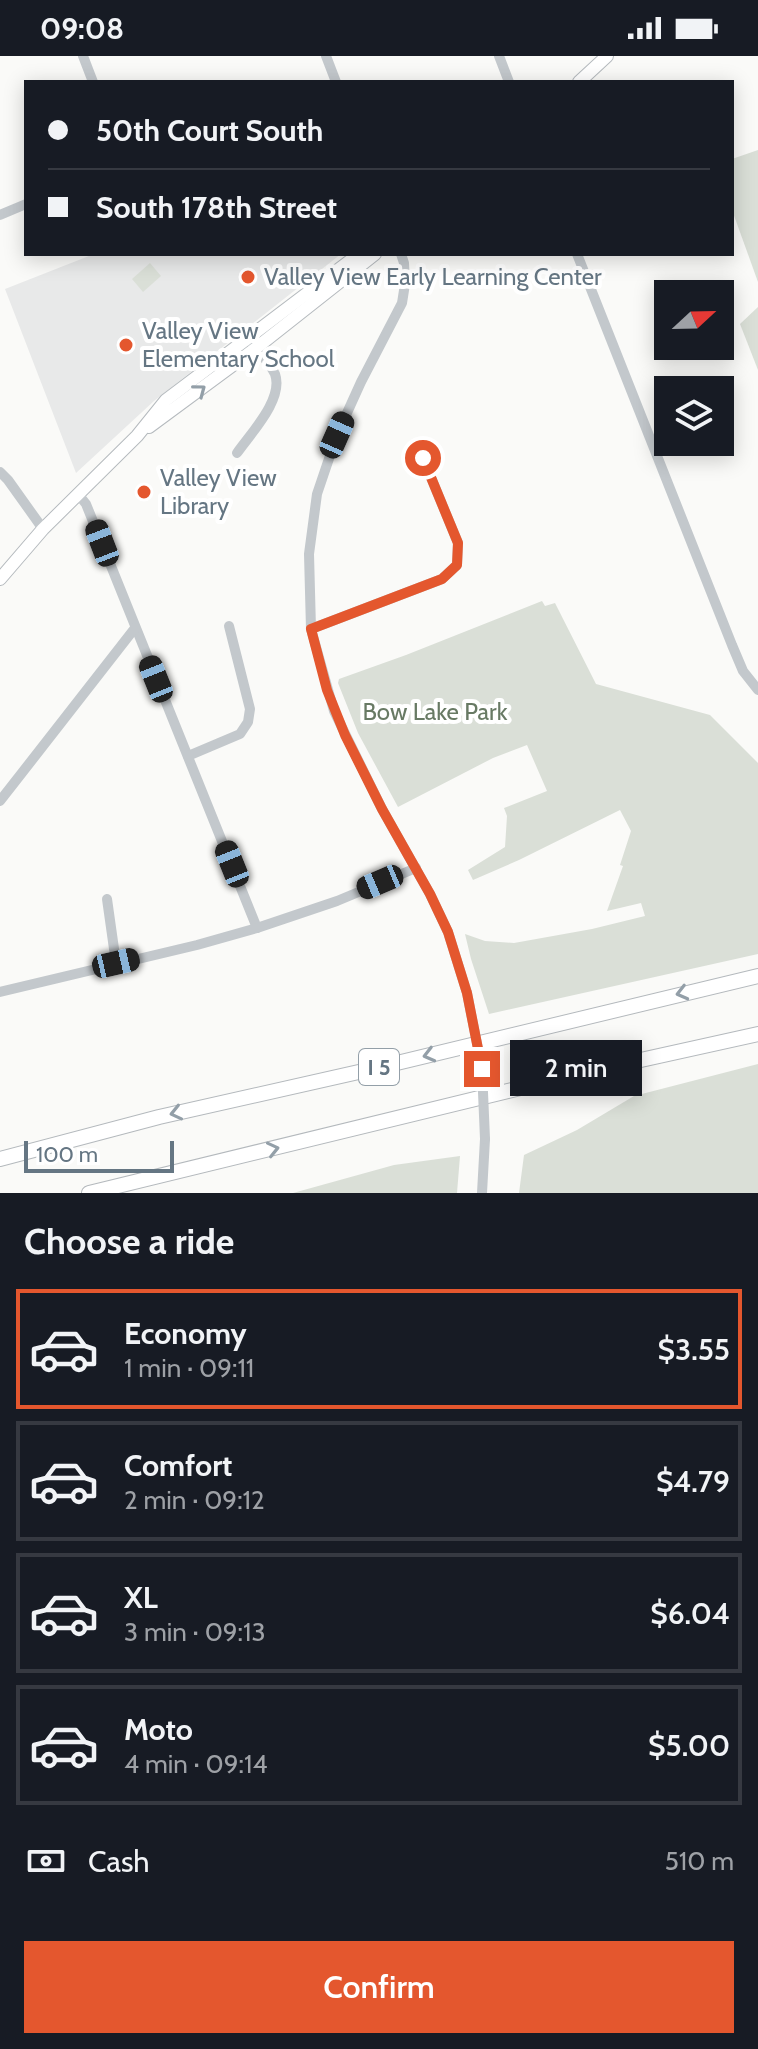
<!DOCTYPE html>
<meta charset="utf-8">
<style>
body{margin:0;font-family:Cabin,sans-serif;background:#242831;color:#f1f3f6;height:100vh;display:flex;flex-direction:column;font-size:30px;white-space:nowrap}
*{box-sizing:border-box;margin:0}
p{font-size:26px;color:#9ea1a6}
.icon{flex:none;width:44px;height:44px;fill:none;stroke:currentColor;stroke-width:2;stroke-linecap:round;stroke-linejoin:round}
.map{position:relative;height:1137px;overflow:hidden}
.panel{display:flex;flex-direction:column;background:#171b24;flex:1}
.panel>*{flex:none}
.banner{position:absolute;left:24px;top:24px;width:710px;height:176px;border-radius:0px;box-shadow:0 4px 20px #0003;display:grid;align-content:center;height:176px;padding:0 24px;background:#171b24}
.needle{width:52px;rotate:68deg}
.buttons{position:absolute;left:654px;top:224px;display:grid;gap:16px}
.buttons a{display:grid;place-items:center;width:80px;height:80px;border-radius:0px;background:#171b24;box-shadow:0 4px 20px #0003;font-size:40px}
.scale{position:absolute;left:24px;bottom:20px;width:150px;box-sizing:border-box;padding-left:8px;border:4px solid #657683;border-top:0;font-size:22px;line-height:28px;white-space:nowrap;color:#657683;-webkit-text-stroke:6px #fff;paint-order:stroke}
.end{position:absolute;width:36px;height:36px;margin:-18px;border:10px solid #e4572e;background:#fff;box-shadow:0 0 0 4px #fff}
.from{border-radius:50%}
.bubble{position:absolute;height:56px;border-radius:0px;background:#171b24;box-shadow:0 4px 20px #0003;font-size:26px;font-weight:600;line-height:56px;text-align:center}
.car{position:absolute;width:24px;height:48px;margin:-24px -12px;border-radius:10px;box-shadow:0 0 6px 2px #0007;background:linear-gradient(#222 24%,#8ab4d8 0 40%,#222 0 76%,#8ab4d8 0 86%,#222 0)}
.banner b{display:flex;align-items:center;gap:28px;height:76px;font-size:30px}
.banner b+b{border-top:2px solid #363941}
.banner i{width:20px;height:20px;background:#f1f3f6}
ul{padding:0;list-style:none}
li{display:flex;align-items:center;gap:24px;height:120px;margin:0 16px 12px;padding:0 8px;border:4px solid #363941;border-radius:0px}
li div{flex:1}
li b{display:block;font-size:30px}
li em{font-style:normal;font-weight:600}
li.active{border-color:#e4572e}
li>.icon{width:72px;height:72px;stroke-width:1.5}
h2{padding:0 24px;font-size:36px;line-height:96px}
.pay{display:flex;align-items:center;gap:20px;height:88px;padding:0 24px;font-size:30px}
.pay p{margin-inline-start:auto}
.action{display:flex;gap:16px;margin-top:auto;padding:16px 24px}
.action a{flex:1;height:92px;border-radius:0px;background:#e4572e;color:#fff;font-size:32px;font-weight:600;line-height:92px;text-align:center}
.status{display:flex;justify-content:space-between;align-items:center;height:56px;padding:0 40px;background:#171b24;direction:ltr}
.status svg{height:22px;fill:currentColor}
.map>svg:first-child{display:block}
</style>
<div class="status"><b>09:08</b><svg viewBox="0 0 49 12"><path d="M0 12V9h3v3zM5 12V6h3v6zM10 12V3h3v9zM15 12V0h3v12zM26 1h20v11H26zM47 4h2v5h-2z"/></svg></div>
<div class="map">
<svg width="758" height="1137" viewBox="0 0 758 1137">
<rect width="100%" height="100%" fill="#fafaf8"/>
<!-- built -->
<polygon fill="#e8e9e9" points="94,198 341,198 154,345 76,417 5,233"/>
<!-- green -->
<g fill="#dadfd7">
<polygon points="758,94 758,226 732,154 732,103"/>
<polygon points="150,207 161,220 143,236 132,223"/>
<polygon points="758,251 758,314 740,268"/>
<polygon points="542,545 545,550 555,547 596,628 710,659 758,707 758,898 489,958 471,903 465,878 485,885 514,887 592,873 645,860 641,847 607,855 623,810 620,809 631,775 620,754 519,804 473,824 468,814 505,791 507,760 504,752 547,735 527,689 493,702 398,751 358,677 338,627 339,623 406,599"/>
<polygon points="758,1008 758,1137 519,1137 524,1099 577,1074 634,1040"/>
<polygon points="460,1100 457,1137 293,1137 394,1109"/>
</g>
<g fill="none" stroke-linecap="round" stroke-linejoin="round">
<defs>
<g id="major">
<polyline points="579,26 607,0"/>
<polyline points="149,371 256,292 375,198"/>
<polyline points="0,523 43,473 137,380 166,344 359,198"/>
</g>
<g id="highway">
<polyline points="0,1103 159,1061 372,1013 758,920"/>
<polyline points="89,1137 582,1017 758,978"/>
</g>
</defs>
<!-- major casing -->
<use href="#major" stroke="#b5babe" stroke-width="14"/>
<!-- highway casing -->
<use href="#highway" stroke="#b4b9bd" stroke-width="16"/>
<!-- minor -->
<g stroke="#c3c8cc" stroke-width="10">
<polyline points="83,0 93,26"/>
<polyline points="326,0 336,26"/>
<polyline points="499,0 509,26"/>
<polyline points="0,159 26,148"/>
<polyline points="401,198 404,207 405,228 402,247 361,326 337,379 317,438 309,498 311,573 334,655 382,753 430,838 448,876 467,937"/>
<polyline points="577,198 732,589 743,615 758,634"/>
<path d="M 237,397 C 251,377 284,343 275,318 C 270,307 259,296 252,287"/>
<polyline points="0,416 8,424 43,473"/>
<polyline points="78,438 86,448 257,872"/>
<polyline points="311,573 442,523 457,509 458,487 423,402"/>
<polyline points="188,700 240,678 248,666 250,653 229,570"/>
<polyline points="0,745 135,572"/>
<polyline points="107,843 116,907"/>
<polyline points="0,936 197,889 257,872 337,845 416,812"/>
<polyline points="482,1137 485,1083"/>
</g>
<!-- major -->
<use href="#major" stroke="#fff" stroke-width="12"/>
<!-- highway -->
<use href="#highway" stroke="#fff" stroke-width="14"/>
<!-- minor-bridge -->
<polyline stroke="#c3c8cc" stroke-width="10" points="467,937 482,1013 485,1083"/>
</g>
<!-- one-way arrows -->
<defs><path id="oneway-chevron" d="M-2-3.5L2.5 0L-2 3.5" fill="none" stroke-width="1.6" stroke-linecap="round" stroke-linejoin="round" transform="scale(2)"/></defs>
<g stroke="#939fa8">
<use href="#oneway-chevron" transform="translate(200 334) rotate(-37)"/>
<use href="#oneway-chevron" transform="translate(682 937) rotate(166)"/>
<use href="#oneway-chevron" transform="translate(429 999) rotate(166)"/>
<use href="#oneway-chevron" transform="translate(176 1057) rotate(167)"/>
<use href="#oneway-chevron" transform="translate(273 1093) rotate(-13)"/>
</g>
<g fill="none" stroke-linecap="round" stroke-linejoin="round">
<!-- route -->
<polyline stroke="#e4572e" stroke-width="10" points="423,402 458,487 457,509 442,523 311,573 327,634 345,679 382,753 430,838 448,876 467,937 482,1013"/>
</g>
<!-- markers -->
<g fill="#e4572e" stroke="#fff" stroke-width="3">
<circle cx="248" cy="221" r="8"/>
<circle cx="126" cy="289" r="8"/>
<circle cx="144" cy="436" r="8"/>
</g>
<g text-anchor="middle" stroke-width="8" stroke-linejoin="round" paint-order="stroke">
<!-- shield labels -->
<rect fill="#fff" stroke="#939fa8" stroke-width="2" x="359" y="993" width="40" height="36" rx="6"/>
<g font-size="22" font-weight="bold" fill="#657683">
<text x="379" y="1019">I 5</text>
</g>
<!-- poi labels -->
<g font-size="24" fill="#657683" stroke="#fff" text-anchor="start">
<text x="264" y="229">Valley View Early Learning Center</text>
<text x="142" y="283">Valley View<tspan x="142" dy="28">Elementary School</tspan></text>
<text x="160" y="430">Valley View<tspan x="160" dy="28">Library</tspan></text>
</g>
<!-- park labels -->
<g font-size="24" fill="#687a64" stroke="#fff">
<text x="435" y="664">Bow Lake Park</text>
</g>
</g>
</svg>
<div class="buttons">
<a><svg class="needle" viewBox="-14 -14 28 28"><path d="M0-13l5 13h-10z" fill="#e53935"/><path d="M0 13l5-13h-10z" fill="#9ea1a6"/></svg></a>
<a><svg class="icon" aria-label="layers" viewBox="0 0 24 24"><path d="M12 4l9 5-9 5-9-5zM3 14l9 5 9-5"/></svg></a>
</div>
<div class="scale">100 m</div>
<i class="end from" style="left:423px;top:402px"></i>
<i class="end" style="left:482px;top:1013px"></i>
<div class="bubble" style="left:510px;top:984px;width:132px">2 min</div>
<i class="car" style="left:337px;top:379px;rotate:24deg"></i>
<i class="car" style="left:102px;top:487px;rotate:339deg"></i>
<i class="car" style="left:156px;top:623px;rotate:338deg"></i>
<i class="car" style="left:232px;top:808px;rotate:338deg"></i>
<i class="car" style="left:380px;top:826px;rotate:247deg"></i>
<i class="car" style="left:116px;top:907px;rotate:77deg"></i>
<div class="banner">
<b><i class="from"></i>50th Court South</b>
<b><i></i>South 178th Street</b>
</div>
</div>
<section class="panel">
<h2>Choose a ride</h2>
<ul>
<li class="active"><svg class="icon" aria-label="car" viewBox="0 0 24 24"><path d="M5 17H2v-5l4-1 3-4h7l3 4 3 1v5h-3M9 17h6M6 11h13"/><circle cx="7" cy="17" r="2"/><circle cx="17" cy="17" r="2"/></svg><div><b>Economy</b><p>1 min · 09:11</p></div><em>$3.55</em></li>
<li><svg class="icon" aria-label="car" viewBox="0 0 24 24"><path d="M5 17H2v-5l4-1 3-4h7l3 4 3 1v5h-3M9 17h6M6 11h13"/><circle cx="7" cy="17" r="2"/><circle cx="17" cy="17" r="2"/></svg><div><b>Comfort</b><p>2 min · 09:12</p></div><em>$4.79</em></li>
<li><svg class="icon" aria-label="car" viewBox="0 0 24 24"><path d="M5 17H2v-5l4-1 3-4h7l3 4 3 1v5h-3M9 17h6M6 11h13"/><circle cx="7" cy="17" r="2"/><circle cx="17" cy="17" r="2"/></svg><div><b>XL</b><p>3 min · 09:13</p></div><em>$6.04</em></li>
<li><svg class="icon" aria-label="car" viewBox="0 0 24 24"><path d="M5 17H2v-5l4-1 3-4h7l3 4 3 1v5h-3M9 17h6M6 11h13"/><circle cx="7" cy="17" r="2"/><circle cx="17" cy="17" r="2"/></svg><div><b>Moto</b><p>4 min · 09:14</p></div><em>$5.00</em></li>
</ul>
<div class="pay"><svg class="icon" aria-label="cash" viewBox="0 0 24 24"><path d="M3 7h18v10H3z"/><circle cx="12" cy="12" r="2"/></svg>Cash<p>510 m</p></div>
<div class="action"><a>Confirm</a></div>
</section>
